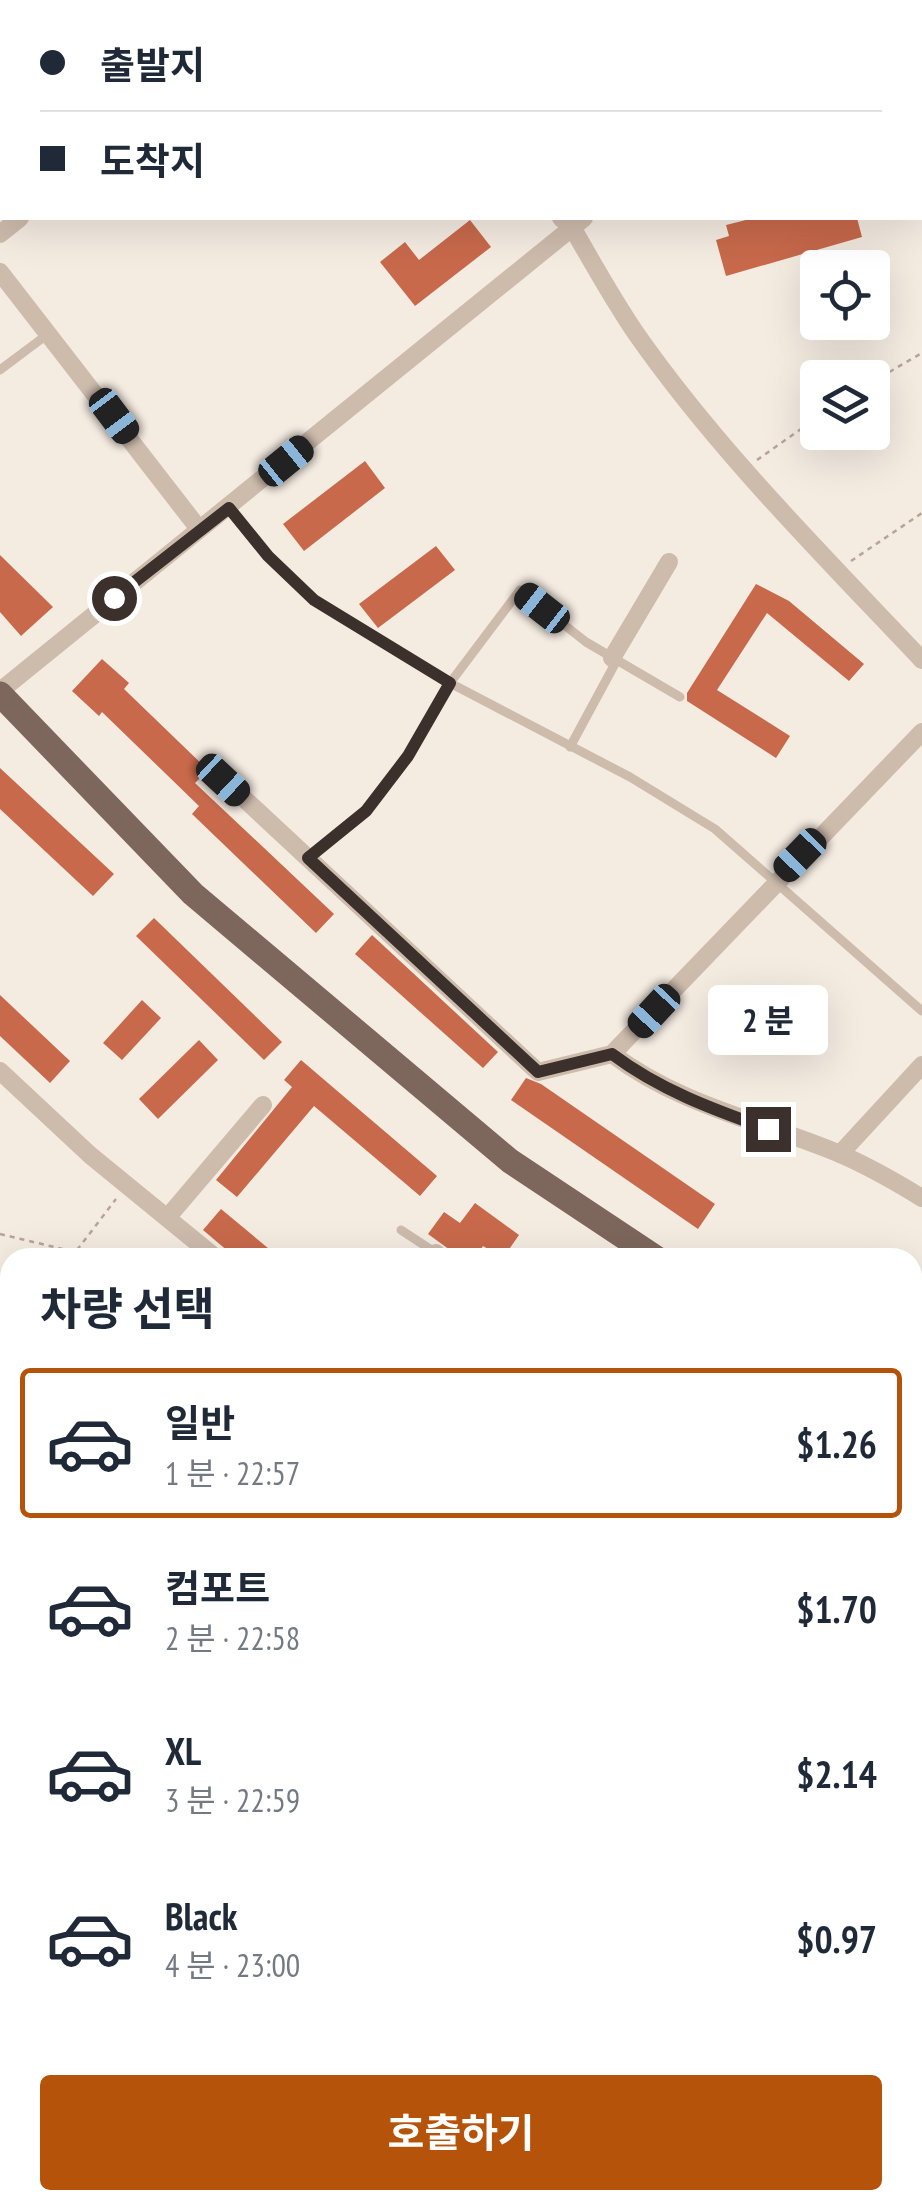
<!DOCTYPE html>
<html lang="ko">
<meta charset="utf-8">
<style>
body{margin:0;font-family:"PT Sans Narrow","Noto Sans KR",sans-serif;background:#f6f6f7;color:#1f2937;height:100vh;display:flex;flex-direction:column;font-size:38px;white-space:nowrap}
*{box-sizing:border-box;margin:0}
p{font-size:32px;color:#747a83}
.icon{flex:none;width:55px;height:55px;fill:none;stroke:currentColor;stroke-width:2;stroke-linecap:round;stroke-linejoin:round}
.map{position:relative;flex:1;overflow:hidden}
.sheet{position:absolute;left:0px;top:1248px;width:922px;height:962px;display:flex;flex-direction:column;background:#fff;border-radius:30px 30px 0 0;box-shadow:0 10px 40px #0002}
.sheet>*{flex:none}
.hud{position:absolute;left:0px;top:0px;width:922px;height:220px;box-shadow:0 10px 40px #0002;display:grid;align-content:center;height:220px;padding:0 40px;background:#fff}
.buttons{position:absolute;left:800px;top:250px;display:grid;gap:20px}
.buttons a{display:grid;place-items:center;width:90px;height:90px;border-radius:10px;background:#fff;box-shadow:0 10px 40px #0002;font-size:50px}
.end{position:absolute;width:45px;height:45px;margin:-22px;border:12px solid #3b302b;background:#fff;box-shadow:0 0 0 5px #fff}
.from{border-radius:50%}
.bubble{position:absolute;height:70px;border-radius:10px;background:#fff;box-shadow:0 10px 40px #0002;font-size:32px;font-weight:700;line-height:70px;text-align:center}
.car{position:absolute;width:30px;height:60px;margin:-30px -15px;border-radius:12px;box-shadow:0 0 8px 2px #0007;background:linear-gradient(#222 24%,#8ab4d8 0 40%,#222 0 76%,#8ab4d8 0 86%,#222 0)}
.hud b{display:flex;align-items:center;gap:35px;height:95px;font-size:38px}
.hud b+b{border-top:2px solid #e0e1e3}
.hud i{width:25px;height:25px;background:#1f2937}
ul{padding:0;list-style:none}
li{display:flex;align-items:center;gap:30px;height:150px;margin:0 20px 15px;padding:0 20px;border:5px solid transparent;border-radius:10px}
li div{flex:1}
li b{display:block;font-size:38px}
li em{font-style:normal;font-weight:700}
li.selected{border-color:#b45309}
li>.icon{width:90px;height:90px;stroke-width:1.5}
h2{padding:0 40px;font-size:45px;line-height:120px}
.primary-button{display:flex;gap:20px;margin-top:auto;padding:20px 40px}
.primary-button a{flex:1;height:115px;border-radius:10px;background:#b45309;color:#fff;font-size:40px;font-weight:700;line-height:115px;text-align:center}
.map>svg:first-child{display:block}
</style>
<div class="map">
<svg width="922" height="2208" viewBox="0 0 922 2208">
<rect width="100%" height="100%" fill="#f4ebe1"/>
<!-- water -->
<polygon fill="#7fb0b2" points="0,1817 10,1827 10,2200 448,2200 459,2208 0,2208"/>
<!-- building -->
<g fill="#c8694b">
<polygon points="754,218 857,218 862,237 726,276 716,240 729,236 726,225"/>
<polygon points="470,220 491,247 415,306 380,262 405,242 419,260"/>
<polygon points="365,461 385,488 304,551 283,524"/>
<polygon points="436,546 455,570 378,628 359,604"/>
<polygon points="0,555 53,607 21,636 0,612"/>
<polygon points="756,584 789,601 864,664 849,681 767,613 717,690 790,736 776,758 687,701 687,693"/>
<polygon points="102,659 129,683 124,689 208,770 195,783 334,914 316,933 192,814 199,806 102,712 99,716 72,691"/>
<polygon points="0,768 114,874 93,896 0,809"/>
<polygon points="154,918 282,1042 264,1060 136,936"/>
<polygon points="372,935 498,1052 483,1068 355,954"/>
<polygon points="0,995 70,1061 50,1083 0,1036"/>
<polygon points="142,1000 161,1018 122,1060 103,1043"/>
<polygon points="199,1040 218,1060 158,1119 139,1099"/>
<polygon points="301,1060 437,1176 420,1196 314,1106 237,1197 216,1180 292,1087 284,1080"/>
<polygon points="526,1078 541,1084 715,1204 698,1229 511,1100"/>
<polygon points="475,1203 519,1235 503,1258 483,1246 475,1258 461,1258 428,1234 444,1212 460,1223"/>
<polygon points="221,1209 280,1258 236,1258 203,1230"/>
</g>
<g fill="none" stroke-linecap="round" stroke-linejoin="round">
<!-- path -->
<g stroke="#b9a596" stroke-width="2.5" stroke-dasharray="5 5" stroke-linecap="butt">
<polyline points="872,382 922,353"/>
<polyline points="757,460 818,417"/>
<polyline points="851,561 922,513"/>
<polyline points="0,1234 75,1252 80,1258"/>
<polyline points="71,1258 116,1199"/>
</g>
<!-- lane -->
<g stroke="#cdbbac" stroke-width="9">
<polyline points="0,370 48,334"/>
<polyline points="229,508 268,557 314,600 450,683 630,777 715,829 922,1011"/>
<polyline points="570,747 617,660"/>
<polyline points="308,858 366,811 408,756 450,683 520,590 586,642 680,697"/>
<polyline points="401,1230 436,1253"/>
<polyline points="912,1565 922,1571"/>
<polyline points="912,1925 922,1912"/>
<polyline points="912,2002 922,2010"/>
</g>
<!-- street -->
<g stroke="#cdbbac" stroke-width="18">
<polyline points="61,0 63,2"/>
<polyline points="613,2 614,0"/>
<polyline points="856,2 860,0"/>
<path d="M 561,218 L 572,227 C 592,262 612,298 635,332 C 718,451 823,555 922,660"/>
<polyline points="0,234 20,218"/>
<polyline points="0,272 199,529"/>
<polyline points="612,658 669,562"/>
<polyline points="0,691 584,218"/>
<polyline points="223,779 538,1072 612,1054 922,732"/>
<path d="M 612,1054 C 681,1106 761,1121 840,1154 C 868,1166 896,1182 922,1198"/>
<polyline points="0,1071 90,1155 216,1258"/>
<polyline points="840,1154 922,1065"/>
<polyline points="167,1218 263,1105"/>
<polyline points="432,1258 436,1253"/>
<polyline points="0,1676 10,1686"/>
<polyline points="0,1786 10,1794"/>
<polyline points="912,2190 922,2194"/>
<polyline points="483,2200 494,2208"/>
<polyline points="632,2200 643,2208"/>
</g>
<!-- primary -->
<g stroke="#7d675c" stroke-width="25">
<polyline points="0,694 193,894 510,1161 656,1258"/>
<polyline points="912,1416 922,1422"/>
</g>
<defs>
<g id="rail">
<polyline points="0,1518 10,1529"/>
<polyline points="814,2200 825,2208"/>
</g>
</defs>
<!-- rail casing -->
<use href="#rail" stroke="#3b302b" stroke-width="9"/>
<!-- rail -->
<use href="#rail" stroke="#fbf5ee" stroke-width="5" stroke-dasharray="15" stroke-linecap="butt"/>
</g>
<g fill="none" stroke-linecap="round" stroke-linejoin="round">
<!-- route -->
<path stroke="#3b302b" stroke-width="12" d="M 114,598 L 229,508 L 268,556 L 314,600 L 450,683 L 408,756 L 366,811 L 308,858 L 538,1072 L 612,1054 C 660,1090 712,1109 768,1129"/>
</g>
</svg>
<div class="buttons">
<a><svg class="icon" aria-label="locate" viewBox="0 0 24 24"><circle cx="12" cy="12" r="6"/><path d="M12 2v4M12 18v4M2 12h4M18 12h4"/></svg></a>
<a><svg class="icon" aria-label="layers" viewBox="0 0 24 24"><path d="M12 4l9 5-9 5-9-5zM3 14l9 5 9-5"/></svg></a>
</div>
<i class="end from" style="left:114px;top:598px"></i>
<i class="end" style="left:768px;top:1129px"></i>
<div class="bubble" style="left:708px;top:985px;width:120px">2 분</div>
<i class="car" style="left:114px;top:416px;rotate:143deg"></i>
<i class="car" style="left:286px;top:461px;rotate:51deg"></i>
<i class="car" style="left:542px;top:608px;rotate:308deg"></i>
<i class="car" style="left:223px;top:780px;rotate:133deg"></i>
<i class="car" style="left:800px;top:855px;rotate:224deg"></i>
<i class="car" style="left:654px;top:1011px;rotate:223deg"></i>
<div class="hud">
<b><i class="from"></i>출발지</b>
<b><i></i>도착지</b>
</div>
<section class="sheet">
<h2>차량 선택</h2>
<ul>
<li class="selected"><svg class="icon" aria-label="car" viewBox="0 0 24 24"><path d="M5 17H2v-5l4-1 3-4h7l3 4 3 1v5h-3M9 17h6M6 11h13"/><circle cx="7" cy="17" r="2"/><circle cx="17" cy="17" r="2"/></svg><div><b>일반</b><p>1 분 · 22:57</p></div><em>$1.26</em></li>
<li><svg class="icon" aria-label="car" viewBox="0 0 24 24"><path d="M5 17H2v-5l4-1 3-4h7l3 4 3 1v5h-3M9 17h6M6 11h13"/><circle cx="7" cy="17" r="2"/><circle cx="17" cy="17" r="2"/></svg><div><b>컴포트</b><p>2 분 · 22:58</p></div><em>$1.70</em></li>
<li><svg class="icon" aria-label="car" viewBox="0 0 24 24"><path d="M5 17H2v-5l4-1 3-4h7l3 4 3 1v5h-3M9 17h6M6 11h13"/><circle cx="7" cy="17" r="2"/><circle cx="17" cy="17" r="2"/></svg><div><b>XL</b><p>3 분 · 22:59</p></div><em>$2.14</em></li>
<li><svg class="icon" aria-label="car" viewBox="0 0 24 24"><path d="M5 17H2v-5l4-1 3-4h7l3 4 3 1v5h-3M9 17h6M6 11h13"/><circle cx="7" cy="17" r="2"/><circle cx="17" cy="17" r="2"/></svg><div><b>Black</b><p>4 분 · 23:00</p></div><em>$0.97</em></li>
</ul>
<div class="primary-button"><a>호출하기</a></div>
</section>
</div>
